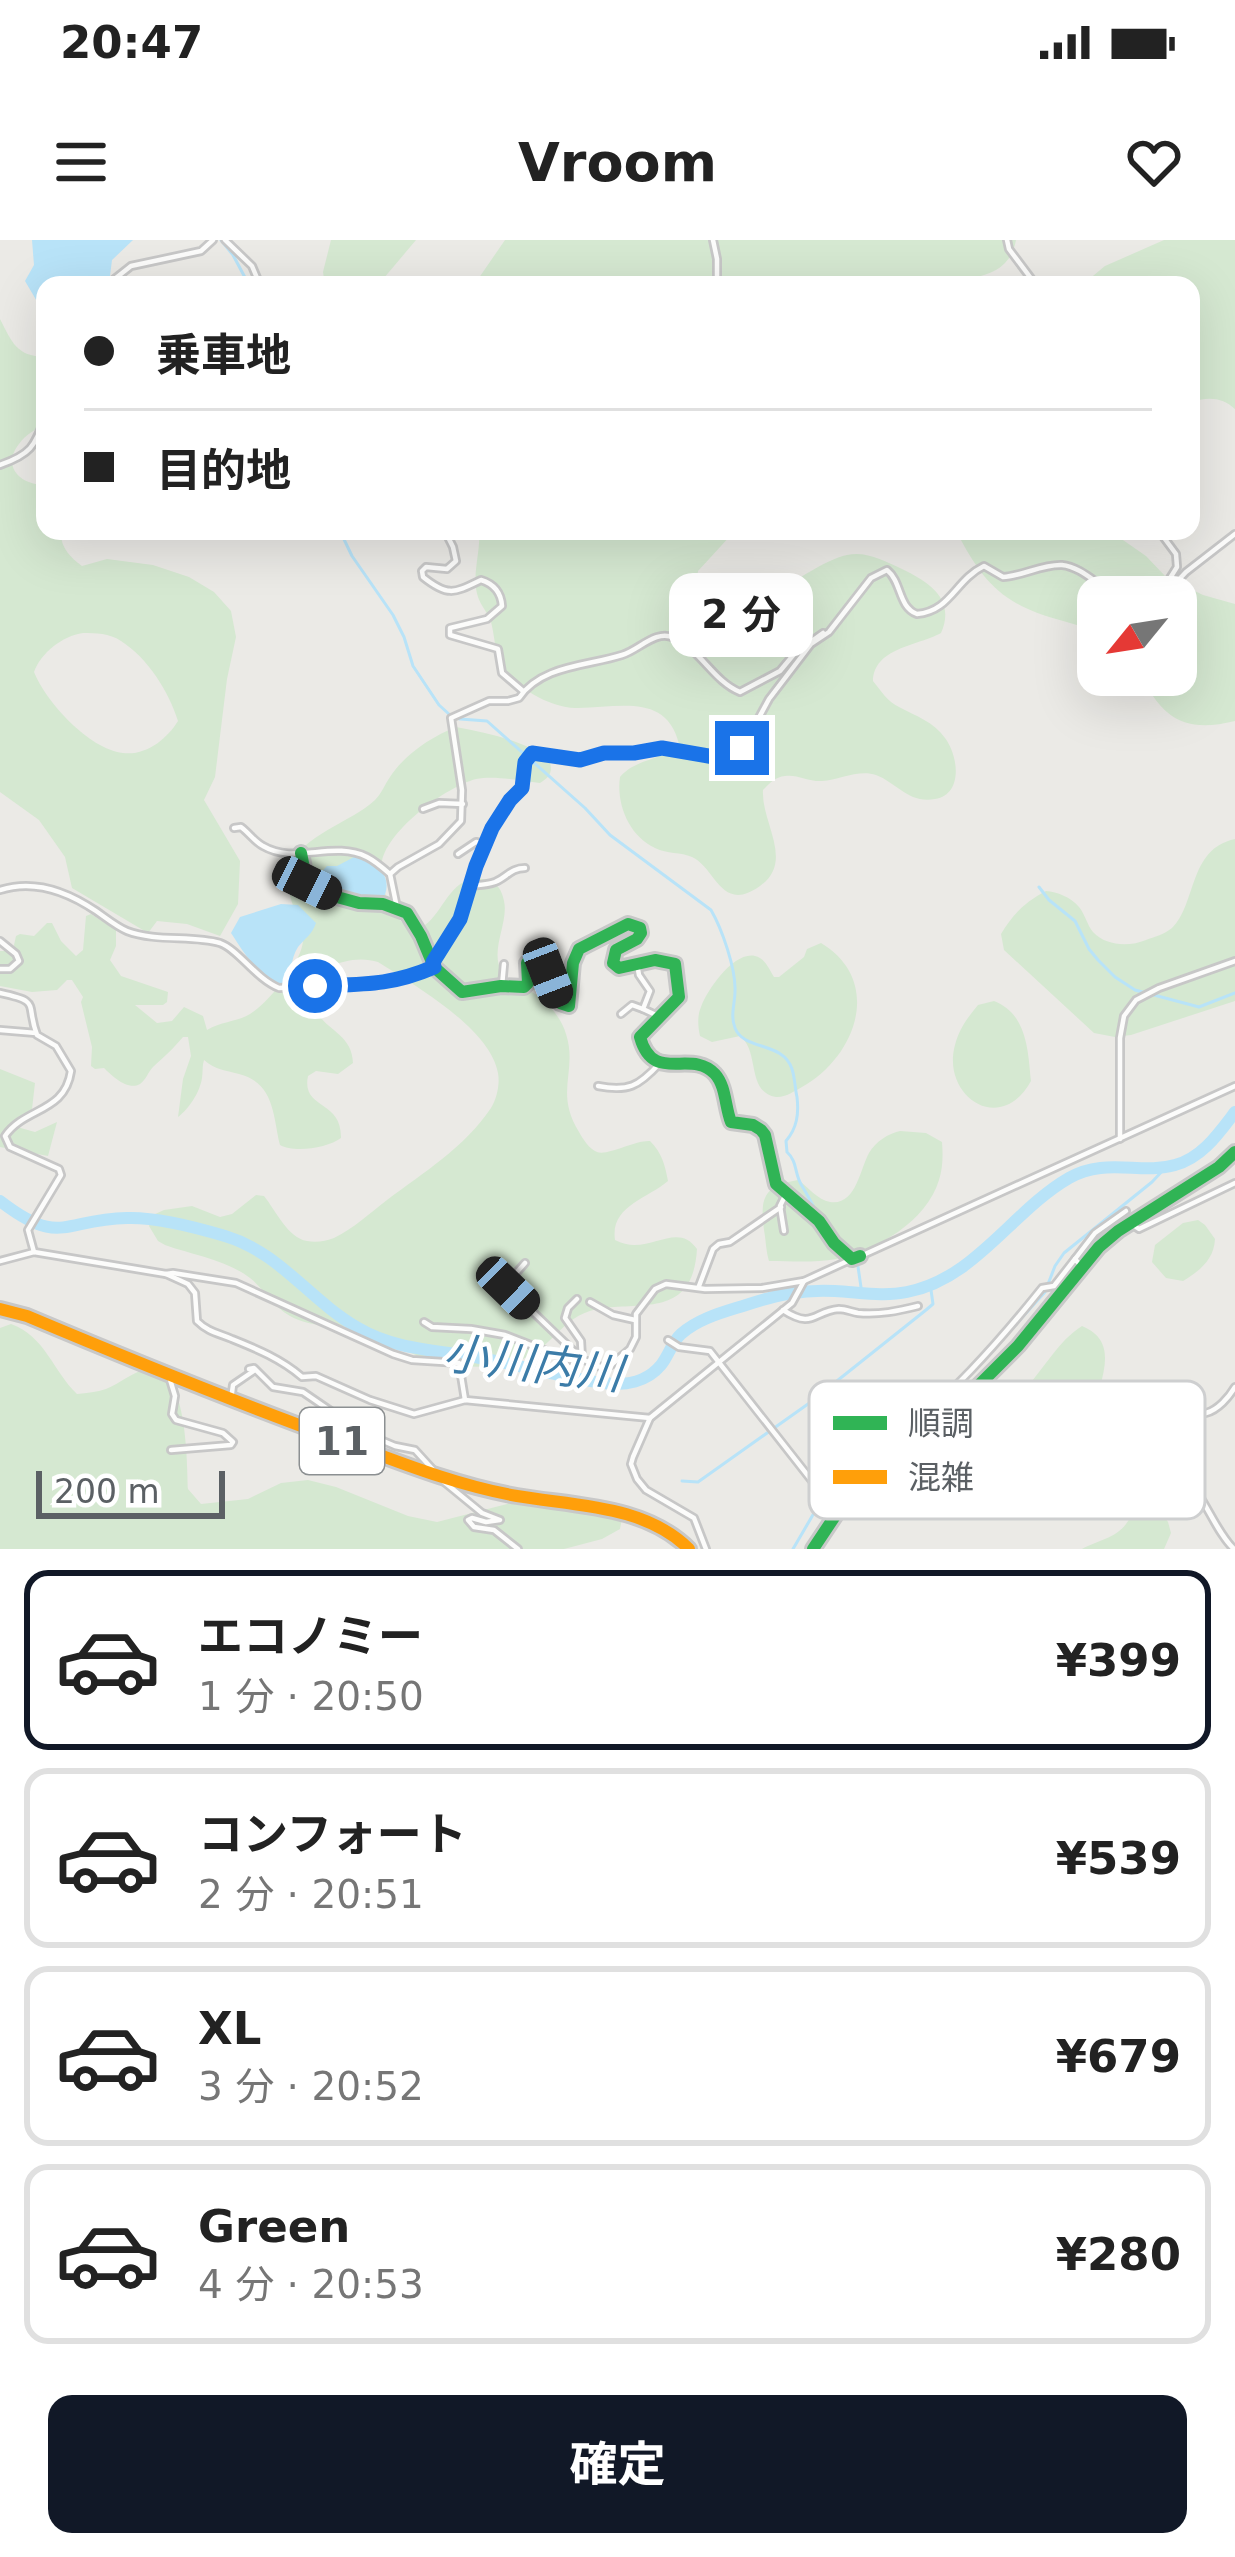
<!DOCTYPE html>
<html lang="ja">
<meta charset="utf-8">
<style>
body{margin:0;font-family:"DejaVu Sans","Noto Sans JP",sans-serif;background:#f2f2f2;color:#222;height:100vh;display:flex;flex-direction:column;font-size:45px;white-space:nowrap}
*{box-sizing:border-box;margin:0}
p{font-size:39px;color:#767676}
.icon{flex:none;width:66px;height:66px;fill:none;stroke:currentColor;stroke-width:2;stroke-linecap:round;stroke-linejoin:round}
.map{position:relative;height:1309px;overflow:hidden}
.side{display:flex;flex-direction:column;background:#fff;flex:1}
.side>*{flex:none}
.banner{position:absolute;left:36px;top:36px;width:1164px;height:264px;border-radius:24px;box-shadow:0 12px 48px #0002;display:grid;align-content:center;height:264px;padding:0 48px;background:#fff}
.needle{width:78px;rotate:240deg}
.buttons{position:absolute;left:1077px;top:336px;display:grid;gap:24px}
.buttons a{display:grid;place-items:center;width:120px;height:120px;border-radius:24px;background:#fff;box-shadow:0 12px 48px #0002;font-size:60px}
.scale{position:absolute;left:36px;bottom:30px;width:189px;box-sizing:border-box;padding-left:12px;border:6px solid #5b6064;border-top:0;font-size:33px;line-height:42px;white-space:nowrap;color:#5b6064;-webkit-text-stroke:9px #fff;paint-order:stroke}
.end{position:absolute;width:54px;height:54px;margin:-27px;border:15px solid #1a73e8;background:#fff;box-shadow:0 0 0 6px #fff}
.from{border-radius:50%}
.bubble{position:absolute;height:84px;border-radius:24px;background:#fff;box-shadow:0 12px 48px #0002;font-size:39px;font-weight:700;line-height:84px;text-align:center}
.car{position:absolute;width:36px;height:72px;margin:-36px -18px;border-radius:15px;box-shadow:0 0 9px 3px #0007;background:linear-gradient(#222 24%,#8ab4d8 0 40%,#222 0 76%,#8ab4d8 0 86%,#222 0)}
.banner b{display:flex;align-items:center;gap:42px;height:114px;font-size:45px}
.banner b+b{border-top:3px solid #e0e0e0}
.banner i{width:30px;height:30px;background:#222}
ul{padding:21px 0 0;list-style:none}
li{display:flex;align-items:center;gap:36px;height:180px;margin:0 24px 18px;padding:0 24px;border:6px solid #e0e0e0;border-radius:24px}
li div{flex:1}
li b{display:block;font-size:45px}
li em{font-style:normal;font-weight:700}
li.current{border-color:#111827}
li>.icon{width:108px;height:108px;stroke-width:1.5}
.primary-button{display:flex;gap:24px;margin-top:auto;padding:24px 48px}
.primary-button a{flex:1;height:138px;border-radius:24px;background:#111827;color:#fff;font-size:48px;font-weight:700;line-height:138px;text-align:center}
.status{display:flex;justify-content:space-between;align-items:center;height:84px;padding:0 60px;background:#fff;direction:ltr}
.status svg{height:33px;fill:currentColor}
header{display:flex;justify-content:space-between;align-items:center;height:156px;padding:0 48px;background:#fff;font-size:54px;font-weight:700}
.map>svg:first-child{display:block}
</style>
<div class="status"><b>20:47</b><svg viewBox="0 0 49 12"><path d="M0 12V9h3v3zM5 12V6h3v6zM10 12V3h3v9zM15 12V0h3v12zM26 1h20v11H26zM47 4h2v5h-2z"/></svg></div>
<header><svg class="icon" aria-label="menu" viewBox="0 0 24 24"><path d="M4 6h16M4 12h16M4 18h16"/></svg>Vroom<svg class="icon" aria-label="heart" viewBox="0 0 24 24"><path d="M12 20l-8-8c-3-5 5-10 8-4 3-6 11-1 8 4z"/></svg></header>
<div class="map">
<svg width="1235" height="1309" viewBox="0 0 1235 1309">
<rect width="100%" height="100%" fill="#ebeae6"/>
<!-- green -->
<g fill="#d5e8d1" fill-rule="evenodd">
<polygon points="331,0 416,0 378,45 325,45 323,32"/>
<path d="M 505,0 L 1016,0 C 1008,45 960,36 924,45 L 474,45 Z"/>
<path d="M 1164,0 L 1235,0 L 1235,169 C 1223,157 1206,156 1191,163 L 1191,45 L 1082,45 L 1105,26 Z"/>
<path d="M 0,79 C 12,102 16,116 45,117 L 45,184 C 36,189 25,195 19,204 C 1,227 21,245 45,245 L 45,291 L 61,291 C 60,307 70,317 82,326 L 107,319 L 153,325 L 189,337 L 214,352 L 231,371 L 236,397 L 227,439 L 215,537 L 204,560 L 240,621 L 238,664 L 220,696 L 187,684 L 157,681 L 148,693 L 72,648 L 65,617 L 39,580 L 0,552 ZM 83,393 C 96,393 109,393 121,401 C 148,418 169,452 178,481 C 167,499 146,516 123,513 C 89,509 46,462 34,432 C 41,413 62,396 83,393 Z"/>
<path d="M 479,291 L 739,291 L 732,294 L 698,331 C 693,362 718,379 747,372 C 772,357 821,320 847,315 C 867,311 884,321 902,329 C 929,342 956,359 941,393 C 917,406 874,408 873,441 C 881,451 888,462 899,467 C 916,476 934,482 945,498 C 958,515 964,554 935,559 C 909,564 897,543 876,535 C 859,529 839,540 822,541 C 809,542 797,534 785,536 C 775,537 770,543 763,550 C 761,583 795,621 760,646 C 721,674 716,628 692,617 C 681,612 667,614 655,608 C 629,596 616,564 620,537 C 636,518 662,521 679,504 C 666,451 615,469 575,468 C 551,467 525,452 509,435 C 494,419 496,401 491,382 C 488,373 481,366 478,357 C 471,336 481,312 479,291 Z"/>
<path d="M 956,291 L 1110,291 L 1146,316 L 1166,337 L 1203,355 L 1235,364 L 1235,481 C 1186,493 1163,480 1141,435 L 1176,435 L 1176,357 L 1098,357 L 1098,393 C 1080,385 1062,381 1043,375 C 996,359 979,334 956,291 Z"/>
<path d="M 456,487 C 490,494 520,499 549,519 C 553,531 551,536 540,543 C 520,541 495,535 476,539 C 446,547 389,589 382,621 C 380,633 384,655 390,666 C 396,679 410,694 425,685 C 445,671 452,630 488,640 C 498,643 502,651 504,661 C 509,683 489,711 502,732 C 509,744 521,746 532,752 C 547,761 561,777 566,794 C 578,831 554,852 579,892 C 583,899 589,909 597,912 C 608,916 635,900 650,901 C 662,913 665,925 668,941 C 647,959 610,966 615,1000 C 648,1018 676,979 697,1009 C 693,1074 650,1063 603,1068 C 564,1073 556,1103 527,1117 C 518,1122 502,1124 492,1126 C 467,1129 433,1123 411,1113 C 393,1105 381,1091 362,1088 C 337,1084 313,1089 290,1076 C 273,1066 265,1050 250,1038 C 227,1020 193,1015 165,1005 L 158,1001 L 149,986 L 153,975 L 164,970 L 192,966 L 220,977 L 232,974 L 256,955 L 264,956 C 276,971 288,998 307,1001 C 316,1003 326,1001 334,998 C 353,989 370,973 387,960 C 424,932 464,908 491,868 C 497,858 500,844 498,833 C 490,788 414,745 378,722 C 353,714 310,725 314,760 C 316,790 352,789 353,823 L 338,834 L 316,831 L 308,836 C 301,870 342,859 341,898 C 328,908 294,913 280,905 C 273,877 275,843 239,834 C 225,830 215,830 204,820 C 202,826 203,832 202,838 C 200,852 189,869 178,877 L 183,839 L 191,816 L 188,797 L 183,797 C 173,809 164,817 153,827 C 148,832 146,840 140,844 C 128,851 112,836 104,828 L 95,829 L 91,826 L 92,807 L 81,762 L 83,757 L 72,740 L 67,740 L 57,750 L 32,752 L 0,746 L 0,711 L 6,711 L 18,717 L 14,705 L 16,696 L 20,694 L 34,696 L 47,683 L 52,683 L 61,701 L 76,716 L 83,710 L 86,676 L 91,674 L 116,690 L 116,706 L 110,720 L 121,736 L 168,752 L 167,762 L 163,765 L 135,765 L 157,783 L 172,781 L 184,767 L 203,776 L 207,790 C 222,781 237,782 250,774 C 267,764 303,721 303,700 C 304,698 299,685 299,682 C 293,665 284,647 290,628 C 299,596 352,582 375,560 C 382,553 385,544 390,537 C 405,514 431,497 456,487 Z"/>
<path d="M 1235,599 L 1235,761 L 1131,795 L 1115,797 L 1094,793 L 1004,710 L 1001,694 C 1013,674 1025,662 1046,651 C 1057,652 1071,657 1079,667 C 1085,674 1087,685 1093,692 C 1106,706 1129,707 1146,700 C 1154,697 1165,694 1172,688 C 1197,664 1188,609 1235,599 Z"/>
<path d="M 821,703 C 884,741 856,817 802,847 C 795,851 784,858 776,857 C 746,852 760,811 740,796 L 712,802 L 700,796 C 698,787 697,776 701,767 C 707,750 734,711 755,716 C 765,718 769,729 774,737 L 779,737 L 804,717 L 807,709 Z"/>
<path d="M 994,761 C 1027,774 1028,810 1031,841 C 1000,897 941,855 955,805 C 959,789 968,777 978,765 Z"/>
<polygon points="0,829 35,843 32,869 15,879 17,887 35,892 57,882 48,916 0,907"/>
<path d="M 900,891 L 926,893 L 942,902 C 943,914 943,928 939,940 C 927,981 876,1011 836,1019 C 814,1023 790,1021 769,1021 C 766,1011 766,1001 764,990 C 760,958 763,946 798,940 C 808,947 818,960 830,962 C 856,966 860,929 869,913 C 876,901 888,894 900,891 Z"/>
<path d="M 1198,980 L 1205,985 L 1215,999 C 1214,1020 1199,1031 1183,1041 L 1166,1038 L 1152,1022 L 1155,1005 L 1183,983 Z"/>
<path d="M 11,1084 C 45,1096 53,1131 77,1154 C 87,1153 97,1152 106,1149 C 119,1144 135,1130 149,1129 C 188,1126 187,1225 188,1249 L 201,1264 L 248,1259 L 281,1243 L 308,1240 L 336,1247 L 408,1276 L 437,1282 L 531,1258 L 622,1278 L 620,1289 L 602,1299 L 564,1309 L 0,1309 L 0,1088 Z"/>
<path d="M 1082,1086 C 1111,1098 1107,1121 1100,1147 C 1085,1158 1065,1165 1052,1178 C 1025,1204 1009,1263 964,1258 C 928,1215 999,1176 1025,1149 C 1044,1129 1058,1101 1082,1086 Z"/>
<path d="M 1139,1257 L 1152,1259 L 1168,1282 L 1171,1293 L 1164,1309 L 1082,1309 C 1096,1301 1116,1298 1126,1284 C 1133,1275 1132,1266 1139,1257 Z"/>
</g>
<!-- water -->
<g fill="#b8e3f8">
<polygon points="32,0 133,0 112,20 110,36 100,45 45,45 45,75 25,41 34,25"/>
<path d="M 358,615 C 379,623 395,639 382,661 L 342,657 L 314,640 L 327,626 L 337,626 Z"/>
<path d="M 281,664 L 298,665 L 316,683 C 312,695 305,698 298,707 C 290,719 292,734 286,745 C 260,741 245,714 231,693 L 240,677 Z"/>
</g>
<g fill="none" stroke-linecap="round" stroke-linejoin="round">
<!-- stream -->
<g stroke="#b8e3f8" stroke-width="3">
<polyline points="221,0 233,15 249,45"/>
<path d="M 340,291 L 352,316 L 393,375 L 404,397 L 413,426 L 439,465 L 450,475 L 460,479 L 487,481 L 585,568 L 610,595 L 711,670 C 722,689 736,729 735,751 C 735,764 730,775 735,788 C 744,811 783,801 792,829 C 795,838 795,849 797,857 C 799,874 797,888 786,901 L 787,912 C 798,922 794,934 802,946 C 812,962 825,991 839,1003 C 844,1007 850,1009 856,1013 L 862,1054"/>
<polyline points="1039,647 1049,660 1075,681 1089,709 1098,720 1115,737 1135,750 1199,767 1235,753"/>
<polyline points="1000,1102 1045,1052 1055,1026 1064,1013 1152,942 1166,927"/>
<polyline points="682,1241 698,1242 808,1164 926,1070 933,1064 930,1043"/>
<polyline points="793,1309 814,1273 838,1242 905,1195 964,1140"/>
</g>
<!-- river -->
<path stroke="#b8e3f8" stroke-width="12" d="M 0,961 C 61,1008 63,979 127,978 C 158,977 195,987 225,996 C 281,1013 308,1059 358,1088 C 395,1110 438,1110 480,1118 C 521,1125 562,1138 604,1143 C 625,1146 647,1142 661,1125 C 669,1115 672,1102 681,1094 C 699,1078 724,1072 746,1065 C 776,1055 803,1049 835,1051 C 858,1052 883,1057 907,1052 C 975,1039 1012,971 1069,938 C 1105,917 1141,935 1175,925 C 1202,918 1219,893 1235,872"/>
<defs>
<g id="street">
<polyline points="225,0 252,26 260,45"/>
<polyline points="713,0 717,19 717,45"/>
<polyline points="1007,0 1009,9 1036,45"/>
<polyline points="107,45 131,26 201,11 213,0"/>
<path d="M 0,225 C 31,214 34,207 45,178"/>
<path d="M 445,291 L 453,307 L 456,321 L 447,329 L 426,327 L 422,331 L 423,337 C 448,357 454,353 481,340 C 494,344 501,352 502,366 L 487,379 L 450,388 L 450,395 L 498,409 L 502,433 L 523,451"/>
<polyline points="1159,291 1176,314 1177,327 1165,346 1168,351"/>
<polyline points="1149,357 1168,351 1186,332 1235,294"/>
<polyline points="423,569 439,563 463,564"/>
<path d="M 234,588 L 241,587 C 249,593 255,602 263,606 C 295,625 333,600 367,617 C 375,621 383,628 390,634"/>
<polyline points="458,614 476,602 485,604"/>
<path d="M 470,646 C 478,645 487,645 495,642 C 507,637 511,628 525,628"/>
<path d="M 0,650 C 34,639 68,652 96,671 C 106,678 117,687 127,691 C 156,702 193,695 220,703 C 239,710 255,738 279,748 L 388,743 L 434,727"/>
<path d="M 397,668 L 390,634 L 398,627 L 439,604 L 461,581 L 462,550 L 451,478 L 489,461 L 508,461 L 519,458 C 541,425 588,426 622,415 C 639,410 656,389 674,398 C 701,410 713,441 740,452 L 780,431 L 795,413 L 823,393"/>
<polyline points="0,701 16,714 19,721 10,729 0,729"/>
<path d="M 433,722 L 460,679 L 475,626 L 492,588 L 510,560 L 522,548 L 525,522 L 533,513 L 580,520 L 604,513 L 634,513 L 662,508 L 714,517 L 732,515 L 742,509 L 769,459 L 811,404 L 829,392 L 871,338 L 887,330 C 902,342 898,367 917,374 C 951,371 955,340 984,326 L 1003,337 C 1023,336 1042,324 1062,325 C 1084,327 1102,351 1123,357"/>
<polyline points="637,724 639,735 650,751 643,769 658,776"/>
<polyline points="502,746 504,724"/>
<path d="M 0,753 C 42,762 25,763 37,795 L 56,806 L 71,831 C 65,873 25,867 5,896 L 10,907 L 59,929 L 61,935 L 28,990 L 34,1012"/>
<polyline points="621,774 632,765 643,769"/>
<polyline points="0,790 36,793"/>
<path d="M 598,846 C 628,852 639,846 659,824"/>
<polyline points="1120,899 1120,798 1124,776 1136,760 1159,748 1235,721"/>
<polyline points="1133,985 1139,989 1235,943"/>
<polyline points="784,991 780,966 786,954"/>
<polyline points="863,1015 1235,846"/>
<polyline points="1075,1019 1095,993 1126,971"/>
<path d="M 0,1021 L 34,1012 L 166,1034 L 188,1044 L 195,1053 L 197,1081 C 208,1092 218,1093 232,1099 C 257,1109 281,1119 302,1137 L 316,1136 L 370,1160 L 414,1174 L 465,1160 L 650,1178"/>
<polyline points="525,1023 509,1041 508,1048 582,1119 600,1127 611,1125 630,1109 636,1097 636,1074 655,1049 666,1044 705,1049 762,1048 804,1041 852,1019"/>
<polyline points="166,1034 173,1033 236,1043 393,1114 412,1120 459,1123 465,1160"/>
<polyline points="699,1046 713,1009 719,1004 730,1002 781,967"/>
<polyline points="590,1062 613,1075 635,1080"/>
<path d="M 783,1070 C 814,1090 813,1071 839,1069 C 845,1069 852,1072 858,1073 C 879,1075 898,1071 918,1066"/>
<polyline points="424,1082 432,1087 471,1089 505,1095 569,1120 582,1119 581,1101 565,1078 568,1068 577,1059"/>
<path d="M 668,1100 L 679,1107 L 710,1111 L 816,1246 L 826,1245 C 846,1230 868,1217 889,1203 C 947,1161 998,1103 1042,1048 L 1054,1046 L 1075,1019 L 1082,1027"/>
<polyline points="249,1129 254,1128 273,1147 303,1152 360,1191 395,1206 415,1210 436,1233"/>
<polyline points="169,1136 175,1156 172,1174 176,1180 223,1193 233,1202 231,1205 171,1210"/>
<polyline points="231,1160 233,1145 255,1130"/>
<polyline points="443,1241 482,1273 500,1280 486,1282 472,1278 468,1280 474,1287 494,1290 518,1309"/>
<polyline points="706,1309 694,1278 646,1250 637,1239 631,1224 633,1217 650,1178 792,1063 804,1041"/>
<path d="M 1234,1309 C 1214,1291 1199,1242 1178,1232 C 1164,1226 1154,1233 1140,1234 C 1129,1235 1114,1228 1103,1224 L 1100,1219 C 1107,1183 1144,1173 1177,1172 C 1186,1172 1198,1175 1206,1173 C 1218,1170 1229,1157 1235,1147"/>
</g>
<g id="fast">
<path d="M 301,613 L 307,643 L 337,657 L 359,663 L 383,664 L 407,673 L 421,696 L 434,727 L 462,752 L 501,746 L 524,747 L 528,743 L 527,723 L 534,716 L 544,721 L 560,763 L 569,766 L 573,723 L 579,709 L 628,684 L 640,688 L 641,693 L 637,699 L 616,710 L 613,723 L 619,728 L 655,720 L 675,724 L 679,757 L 640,797 C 653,845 691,808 715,834 C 726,846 725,867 731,882 L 753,885 L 761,890 L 765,895 L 776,944 L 819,981 L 834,1003 L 852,1019 L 860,1016"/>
<polyline points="813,1309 843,1264 870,1238 934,1190 1018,1106 1099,1007 1118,991 1219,927 1235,912"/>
</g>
<path id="slow" d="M 0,1069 L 27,1076 C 129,1119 230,1160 334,1198 C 394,1220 454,1245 517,1256 C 576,1266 645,1265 689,1309"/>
</defs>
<!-- street casing -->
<use href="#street" stroke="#c7c7c7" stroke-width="10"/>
<!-- fast casing -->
<use href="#fast" stroke="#c8c8c8" stroke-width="18"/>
<!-- slow casing -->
<use href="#slow" stroke="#c8c8c8" stroke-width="18"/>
<!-- street -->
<use href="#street" stroke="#fcfcfb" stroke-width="4.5"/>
<!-- fast -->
<use href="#fast" stroke="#30b455" stroke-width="12"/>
<!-- slow -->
<use href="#slow" stroke="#ff9f0a" stroke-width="12"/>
</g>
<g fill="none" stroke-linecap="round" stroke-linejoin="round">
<!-- route -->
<path stroke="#1a73e8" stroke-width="15" d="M 315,746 C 362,744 390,746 434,727 L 433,722 L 460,679 L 476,626 L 492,588 L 510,560 L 522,548 L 525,522 L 532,513 L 580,520 L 604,513 L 634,513 L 662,508 L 714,517 L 732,515 L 742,508"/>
</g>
<g text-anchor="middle" stroke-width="9" stroke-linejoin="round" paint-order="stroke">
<!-- shield labels -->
<rect fill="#fff" stroke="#8c9092" stroke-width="3" x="300" y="1168" width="84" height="66" rx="9"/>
<g font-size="39" font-weight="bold" fill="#5b6064">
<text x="342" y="1215">11</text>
</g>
<!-- water labels -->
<g font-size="45" font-style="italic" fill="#3c7ca8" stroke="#fff">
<text transform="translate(533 1123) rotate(7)" y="16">小川内川</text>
</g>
</g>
<!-- legend -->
<rect x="809" y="1141" width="396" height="138" rx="18" fill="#fff" stroke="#cecfd0" stroke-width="3"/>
<rect x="833" y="1176" width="54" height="14" fill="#30b455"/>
<rect x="833" y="1230" width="54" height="14" fill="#ff9f0a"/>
<g font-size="33" fill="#5b6064">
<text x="908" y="1195">順調</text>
<text x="908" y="1249">混雑</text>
</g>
</svg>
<div class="buttons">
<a><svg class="needle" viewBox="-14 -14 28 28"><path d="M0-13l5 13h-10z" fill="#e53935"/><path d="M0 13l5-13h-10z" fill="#767676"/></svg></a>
</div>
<div class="scale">200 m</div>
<i class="end from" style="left:315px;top:746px"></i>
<i class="end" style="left:742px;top:508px"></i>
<div class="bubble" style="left:669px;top:333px;width:144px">2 分</div>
<i class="car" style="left:307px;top:643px;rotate:116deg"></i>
<i class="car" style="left:548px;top:733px;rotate:159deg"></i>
<i class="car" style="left:508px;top:1048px;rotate:134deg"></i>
<div class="banner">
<b><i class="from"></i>乗車地</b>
<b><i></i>目的地</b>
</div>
</div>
<section class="side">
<ul>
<li class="current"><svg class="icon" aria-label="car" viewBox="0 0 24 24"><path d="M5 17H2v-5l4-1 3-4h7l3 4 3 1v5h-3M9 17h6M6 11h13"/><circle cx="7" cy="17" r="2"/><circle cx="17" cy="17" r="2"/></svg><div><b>エコノミー</b><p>1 分 · 20:50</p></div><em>¥399</em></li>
<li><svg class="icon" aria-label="car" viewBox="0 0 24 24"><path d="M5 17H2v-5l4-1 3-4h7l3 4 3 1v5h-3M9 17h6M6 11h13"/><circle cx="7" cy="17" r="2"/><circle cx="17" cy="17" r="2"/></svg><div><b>コンフォート</b><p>2 分 · 20:51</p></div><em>¥539</em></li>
<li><svg class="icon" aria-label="car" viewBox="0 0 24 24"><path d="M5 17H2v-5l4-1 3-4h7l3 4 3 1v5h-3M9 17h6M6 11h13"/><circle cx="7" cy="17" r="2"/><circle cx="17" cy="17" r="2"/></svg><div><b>XL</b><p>3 分 · 20:52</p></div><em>¥679</em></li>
<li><svg class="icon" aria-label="car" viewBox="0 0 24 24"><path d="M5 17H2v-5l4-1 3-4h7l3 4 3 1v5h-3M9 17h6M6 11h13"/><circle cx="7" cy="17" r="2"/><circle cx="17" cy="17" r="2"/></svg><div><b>Green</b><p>4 分 · 20:53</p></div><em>¥280</em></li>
</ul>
<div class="primary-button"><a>確定</a></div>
</section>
